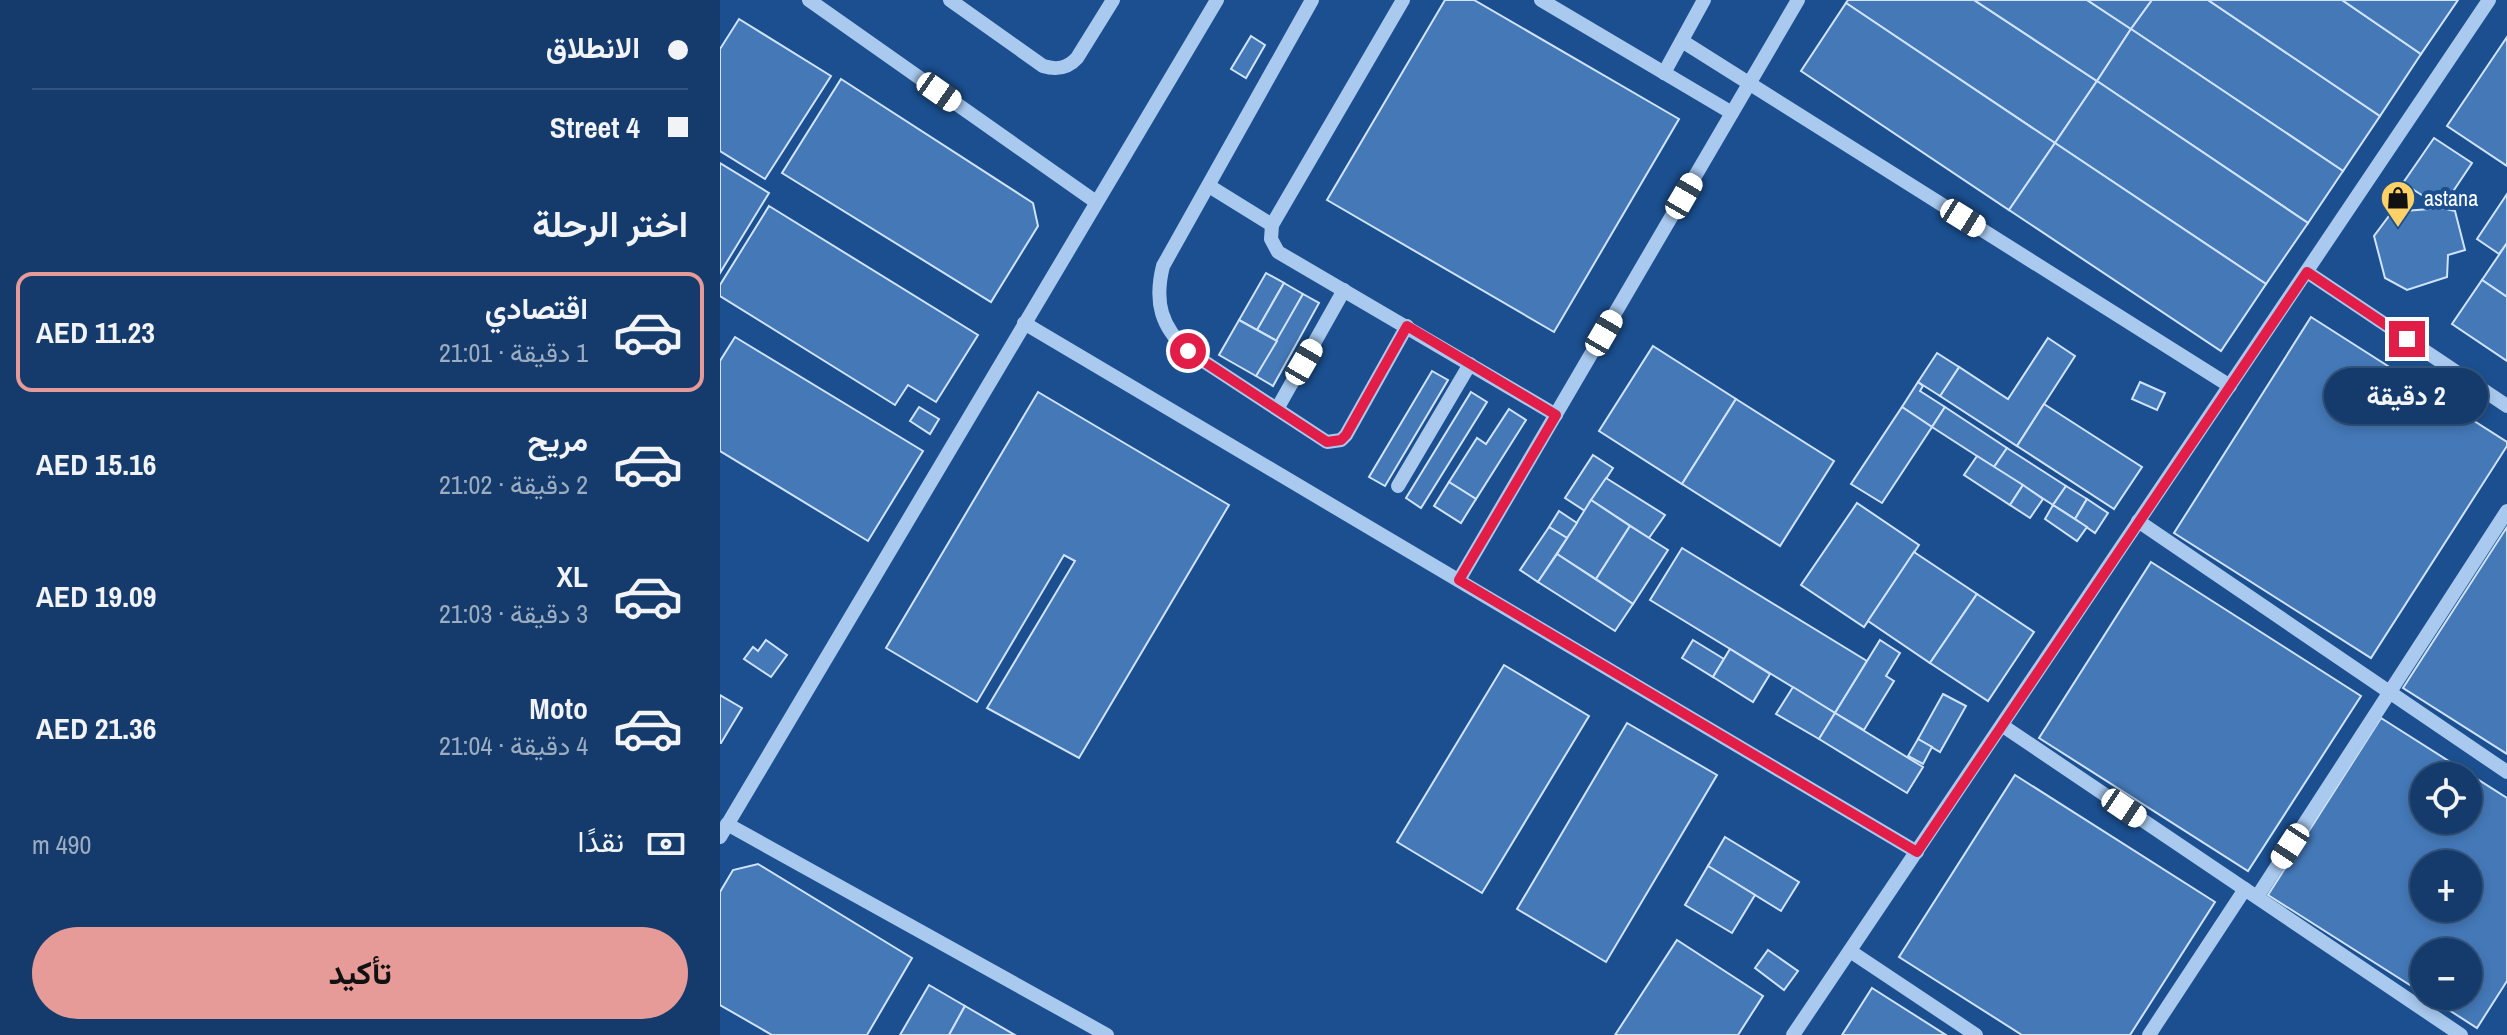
<!DOCTYPE html>
<html lang="ar">
<meta charset="utf-8">
<style>
body{margin:0;font-family:"Archivo Narrow",Vazirmatn,sans-serif;background:#214673;color:#f1f3f6;direction:rtl;height:100vh;display:flex;flex-direction:column;font-size:30px;white-space:nowrap}
*{box-sizing:border-box;margin:0}
p{font-size:26px;color:#9dadc1}
.icon{flex:none;width:44px;height:44px;fill:none;stroke:currentColor;stroke-width:2;stroke-linecap:round;stroke-linejoin:round}
.map{position:relative;flex:1;overflow:hidden;direction:ltr}
.panel{display:flex;flex-direction:column;background:#143b6b;width:720px}
.panel>*{flex:none}
.banner{display:grid;align-content:center;height:176px;padding:0 32px;background:#143b6b}
.tools{position:absolute;left:1690px;top:762px;display:grid;gap:16px}
.tools a{display:grid;place-items:center;width:72px;height:72px;border-radius:50%;background:#143b6b;box-shadow:0 4px 12px #0003,0 0 0 2px #33557e;font-size:40px}
.end{position:absolute;width:36px;height:36px;margin:-18px;border:10px solid #e11d48;background:#fff;box-shadow:0 0 0 4px #fff}
.from{border-radius:50%}
.bubble{position:absolute;height:56px;border-radius:28px;background:#143b6b;box-shadow:0 4px 12px #0003,0 0 0 2px #33557e;font-size:26px;font-weight:700;line-height:56px;text-align:center;direction:rtl}
.car{position:absolute;width:24px;height:48px;margin:-24px -12px;border-radius:10px;box-shadow:0 0 6px 2px #0007;background:linear-gradient(#fff 24%,#345 0 40%,#fff 0 76%,#345 0 86%,#fff 0)}
.banner b{display:flex;align-items:center;gap:28px;height:76px;font-size:30px}
.banner b+b{border-top:2px solid #33557e}
.banner i{width:20px;height:20px;background:#f1f3f6}
ul{padding:0;list-style:none}
li{display:flex;align-items:center;gap:24px;height:120px;margin:0 16px 12px;padding:0 16px;border:4px solid transparent;border-radius:16px}
li div{flex:1}
li b{display:block;font-size:30px}
li em{font-style:normal;font-weight:700}
li.active{border-color:#e69b98}
li>.icon{width:72px;height:72px;stroke-width:1.5}
h2{padding:0 32px;font-size:36px;line-height:96px}
.pay{display:flex;align-items:center;gap:20px;height:88px;padding:0 32px;font-size:30px}
.pay p{margin-inline-start:auto}
.primary-button{display:flex;gap:16px;margin-top:auto;padding:16px 32px}
.primary-button a{flex:1;height:92px;border-radius:48px;background:#e69b98;color:#111;font-size:32px;font-weight:700;line-height:92px;text-align:center}
main{display:flex;flex:1;min-height:0}
.map>svg:first-child{display:block}
</style>
<main>
<div class="map">
<svg width="1787" height="1035" viewBox="0 0 1787 1035">
<rect width="100%" height="100%" fill="#1b4f8f"/>
<!-- building -->
<g fill="#4478b7" stroke="#cfe3fa" stroke-width="2" fill-rule="evenodd">
<polygon points="725,0 754,0 959,119 834,332 607,200"/>
<polygon points="1128,0 1254,0 1377,81 1335,143 1126,3"/>
<polygon points="1254,0 1367,0 1411,29 1377,81"/>
<polygon points="1367,0 1432,0 1411,29"/>
<polygon points="1432,0 1488,0 1660,116 1623,171 1411,29"/>
<polygon points="1488,0 1622,0 1701,54 1660,116"/>
<polygon points="1622,0 1738,0 1701,54"/>
<polygon points="1126,3 1335,143 1289,210 1081,71"/>
<polygon points="19,19 111,76 45,179 0,151 0,49"/>
<polygon points="1411,29 1623,171 1588,223 1377,81"/>
<polygon points="531,36 545,45 526,78 511,69"/>
<polygon points="1787,37 1787,166 1727,126"/>
<polygon points="121,79 313,203 318,226 271,302 62,173"/>
<polygon points="1377,81 1588,223 1546,284 1335,143"/>
<polygon points="1714,138 1752,163 1722,208 1683,183"/>
<polygon points="1335,143 1546,284 1501,351 1289,210"/>
<polygon points="0,163 49,193 0,273"/>
<polygon points="1787,194 1787,243 1779,254 1757,239"/>
<polygon points="49,206 258,335 216,402 188,385 175,405 0,296 0,285"/>
<polygon points="1722,208 1735,211 1745,250 1728,255 1727,277 1687,290 1665,278 1654,236 1672,212"/>
<polygon points="1787,243 1787,297 1762,280"/>
<polygon points="546,273 564,283 537,330 519,320"/>
<polygon points="1762,280 1787,297 1787,361 1732,324"/>
<polygon points="564,283 583,294 557,341 537,330"/>
<polygon points="583,294 599,303 553,386 536,376"/>
<polygon points="1591,317 1787,442 1787,446 1651,658 1454,533"/>
<polygon points="519,320 557,341 536,376 499,355"/>
<polygon points="15,337 203,451 148,541 0,451 0,361"/>
<polygon points="1328,338 1355,356 1297,446 1220,396 1239,367 1288,399"/>
<polygon points="933,346 1016,399 962,484 879,431"/>
<polygon points="1217,353 1239,367 1220,396 1198,382"/>
<polygon points="712,371 728,380 665,486 649,477"/>
<polygon points="1198,382 1203,386 1200,391 1225,407 1212,427 1182,407"/>
<polygon points="1420,382 1445,393 1437,410 1412,399"/>
<polygon points="318,392 509,505 359,758 267,708 355,561 344,555 257,702 166,648"/>
<polygon points="751,392 767,402 701,508 686,498"/>
<polygon points="1016,399 1114,461 1060,546 962,484"/>
<polygon points="1324,404 1422,467 1394,509 1297,446"/>
<polygon points="199,407 219,419 210,434 190,421"/>
<polygon points="1182,407 1212,427 1162,503 1131,484"/>
<polygon points="1225,407 1287,448 1274,467 1212,427"/>
<polygon points="789,409 806,420 756,499 729,482 757,438 766,444"/>
<polygon points="1287,448 1346,486 1333,505 1274,467"/>
<polygon points="873,455 893,468 865,511 845,498"/>
<polygon points="1257,456 1303,485 1290,505 1244,475"/>
<polygon points="886,478 945,515 929,538 871,500"/>
<polygon points="729,482 756,499 741,523 714,506"/>
<polygon points="1303,485 1323,499 1310,518 1290,505"/>
<polygon points="1346,486 1367,499 1355,519 1333,505"/>
<polygon points="1367,499 1388,513 1375,533 1355,519"/>
<polygon points="871,500 910,526 876,579 837,554"/>
<polygon points="1137,503 1199,545 1144,627 1081,585"/>
<polygon points="1333,505 1367,527 1357,541 1325,519"/>
<polygon points="839,511 857,523 847,538 829,527"/>
<polygon points="910,526 948,550 913,604 876,579"/>
<polygon points="829,527 847,538 818,582 800,570"/>
<polygon points="1787,527 1787,754 1683,688"/>
<polygon points="962,548 1147,661 1115,713 930,600"/>
<polygon points="1194,552 1257,594 1210,663 1148,621"/>
<polygon points="837,554 913,604 895,631 818,582"/>
<polygon points="1431,562 1641,696 1528,871 1319,738"/>
<polygon points="1257,594 1314,632 1268,701 1210,663"/>
<polygon points="46,640 67,655 51,677 24,659 33,647 38,651"/>
<polygon points="973,640 1004,659 993,677 962,658"/>
<polygon points="1160,640 1180,653 1166,676 1174,681 1144,730 1115,713"/>
<polygon points="1010,649 1050,674 1033,702 993,677"/>
<polygon points="784,665 869,716 762,893 677,842"/>
<polygon points="1073,687 1115,713 1099,739 1056,714"/>
<polygon points="1223,694 1246,706 1220,752 1198,739"/>
<polygon points="0,695 22,708 1,743 0,743"/>
<polygon points="1115,713 1203,767 1187,793 1099,739"/>
<path d="M 1661,718 L 1787,798 L 1787,981 L 1757,1028 L 1707,996 L 1748,996 L 1748,952 L 1704,952 L 1704,994 L 1548,895 ZM 1704,776 L 1748,776 L 1748,820 L 1704,820 ZM 1704,864 L 1748,864 L 1748,908 L 1704,908 Z"/>
<polygon points="907,723 997,775 886,962 797,909"/>
<polygon points="1198,739 1212,747 1203,764 1188,756"/>
<polygon points="1295,775 1495,902 1410,1035 1302,1035 1179,957"/>
<polygon points="1005,837 1079,882 1061,911 988,866"/>
<polygon points="38,864 192,958 147,1035 52,1035 0,1005 0,892 13,870"/>
<polygon points="988,866 1035,895 1012,933 965,905"/>
<polygon points="957,940 1043,996 1018,1035 895,1035"/>
<polygon points="1048,950 1078,971 1064,990 1035,968"/>
<polygon points="209,985 245,1006 229,1035 180,1035"/>
<polygon points="1152,988 1226,1035 1122,1035"/>
<polygon points="245,1006 295,1035 229,1035"/>
</g>
<g fill="none" stroke-linecap="round" stroke-linejoin="round">
<!-- minor -->
<g stroke="#a9c9ee" stroke-width="14">
<polyline points="89,0 376,202"/>
<path d="M 230,0 L 323,66 C 336,70 347,69 357,58 L 393,0"/>
<path d="M 592,0 L 443,266 C 434,302 441,327 468,351 L 607,442 L 621,440 L 626,435 L 687,326"/>
<polyline points="683,0 552,225 551,239 558,252 836,415"/>
<polyline points="821,0 1012,113"/>
<polyline points="962,41 1510,386"/>
<polyline points="944,73 984,0"/>
<polyline points="489,186 552,225"/>
<polyline points="1587,272 1787,406"/>
<polyline points="304,323 1197,852"/>
<polyline points="557,409 624,290"/>
<polyline points="678,486 750,364"/>
<polyline points="1418,521 1787,772"/>
<polyline points="739,580 1078,0"/>
<polyline points="1283,726 1741,1035"/>
<polyline points="7,824 387,1035"/>
<polyline points="0,837 497,0"/>
<polyline points="1537,897 1787,511"/>
<polyline points="1130,951 1256,1035"/>
<polyline points="1073,1035 1769,0"/>
<polyline points="1429,1035 1525,889"/>
</g>
</g>
<g fill="none" stroke-linecap="round" stroke-linejoin="round">
<!-- route -->
<polyline stroke="#e11d48" stroke-width="10" points="468,351 607,442 621,440 626,435 687,326 836,415 739,580 1197,852 1587,272 1687,339"/>
</g>
<!-- icons -->
<defs>
<symbol id="shop-pin" viewBox="-11 -11 22 30"><path d="M0 17L-7.5 6A9.5 9.5 0 1 1 7.5 6Z" fill="#ffd166" stroke="#1b4f8f"/><path d="M-5-2.5h2.3a2.7 3.5 0 0 1 5.4 0H5L5.5 6h-11ZM-1.5-2.5h3a1.5 2.3 0 0 0-3 0Z" fill="#111"/></symbol>
</defs>
<g fill-rule="evenodd">
<use href="#shop-pin" x="1658" y="178" width="40" height="54"/>
</g>
<g text-anchor="middle" stroke-width="8" stroke-linejoin="round" paint-order="stroke">
<!-- poi labels -->
<g font-size="22" fill="#fff" stroke="#1b4f8f" text-anchor="start">
<text x="1704" y="206">astana</text>
</g>
</g>
</svg>
<div class="tools">
<a><svg class="icon" aria-label="locate" viewBox="0 0 24 24"><circle cx="12" cy="12" r="6"/><path d="M12 2v4M12 18v4M2 12h4M18 12h4"/></svg></a>
<a>+</a>
<a>−</a>
</div>
<i class="end from" style="left:468px;top:351px"></i>
<i class="end" style="left:1687px;top:339px"></i>
<div class="bubble" style="left:1604px;top:368px;width:164px">2 دقيقة</div>
<i class="car" style="left:219px;top:92px;rotate:125deg"></i>
<i class="car" style="left:964px;top:196px;rotate:30deg"></i>
<i class="car" style="left:1243px;top:218px;rotate:122deg"></i>
<i class="car" style="left:884px;top:333px;rotate:30deg"></i>
<i class="car" style="left:584px;top:362px;rotate:30deg"></i>
<i class="car" style="left:1404px;top:808px;rotate:124deg"></i>
<i class="car" style="left:1570px;top:846px;rotate:213deg"></i>
</div>
<section class="panel">
<div class="banner">
<b><i class="from"></i>الانطلاق</b>
<b><i></i>Street 4</b>
</div>
<h2>اختر الرحلة</h2>
<ul>
<li class="active"><svg class="icon" aria-label="car" viewBox="0 0 24 24"><path d="M5 17H2v-5l4-1 3-4h7l3 4 3 1v5h-3M9 17h6M6 11h13"/><circle cx="7" cy="17" r="2"/><circle cx="17" cy="17" r="2"/></svg><div><b>اقتصادي</b><p>1 دقيقة · 21:01</p></div><em>AED 11.23</em></li>
<li><svg class="icon" aria-label="car" viewBox="0 0 24 24"><path d="M5 17H2v-5l4-1 3-4h7l3 4 3 1v5h-3M9 17h6M6 11h13"/><circle cx="7" cy="17" r="2"/><circle cx="17" cy="17" r="2"/></svg><div><b>مريح</b><p>2 دقيقة · 21:02</p></div><em>AED 15.16</em></li>
<li><svg class="icon" aria-label="car" viewBox="0 0 24 24"><path d="M5 17H2v-5l4-1 3-4h7l3 4 3 1v5h-3M9 17h6M6 11h13"/><circle cx="7" cy="17" r="2"/><circle cx="17" cy="17" r="2"/></svg><div><b>XL</b><p>3 دقيقة · 21:03</p></div><em>AED 19.09</em></li>
<li><svg class="icon" aria-label="car" viewBox="0 0 24 24"><path d="M5 17H2v-5l4-1 3-4h7l3 4 3 1v5h-3M9 17h6M6 11h13"/><circle cx="7" cy="17" r="2"/><circle cx="17" cy="17" r="2"/></svg><div><b>Moto</b><p>4 دقيقة · 21:04</p></div><em>AED 21.36</em></li>
</ul>
<div class="pay"><svg class="icon" aria-label="cash" viewBox="0 0 24 24"><path d="M3 7h18v10H3z"/><circle cx="12" cy="12" r="2"/></svg>نقدًا<p>490 m</p></div>
<div class="primary-button"><a>تأكيد</a></div>
</section>
</main>
